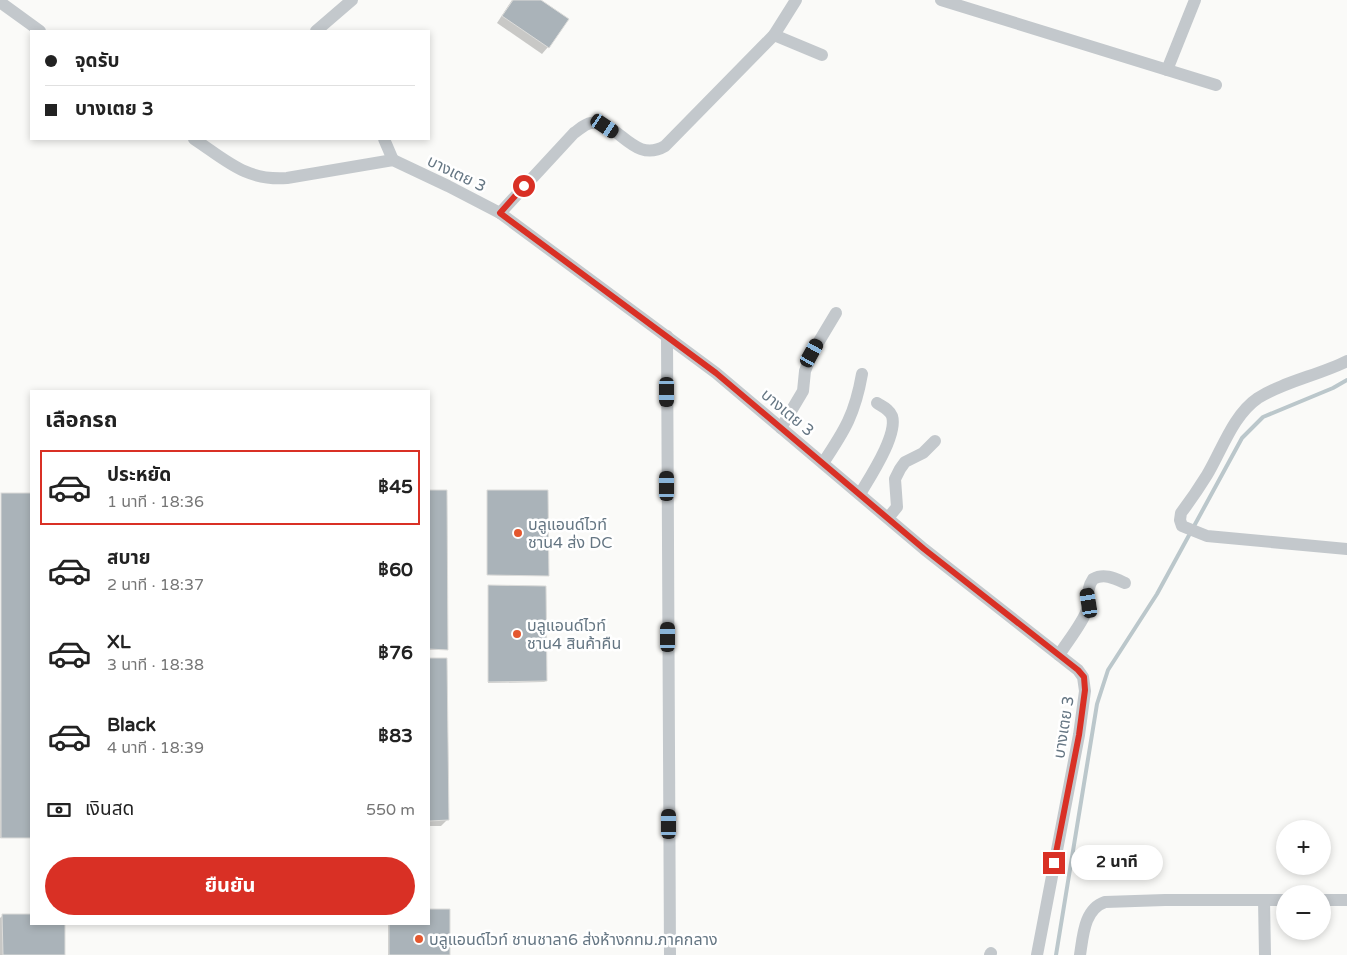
<!DOCTYPE html>
<html lang="th">
<meta charset="utf-8">
<style>
body{margin:0;font-family:"Varela Round","Noto Sans Thai",sans-serif;background:#f6f6f6;color:#222;height:100vh;display:flex;flex-direction:column;font-size:19px;white-space:nowrap}
*{box-sizing:border-box;margin:0}
p{font-size:16px;color:#767676}
.icon{flex:none;width:28px;height:28px;fill:none;stroke:currentColor;stroke-width:2;stroke-linecap:round;stroke-linejoin:round}
.map{position:relative;flex:1;overflow:hidden}
.sheet{position:absolute;left:30px;top:390px;width:400px;height:535px;display:flex;flex-direction:column;background:#fff;border-radius:0px;box-shadow:0 2px 8px #0003}
.sheet>*{flex:none}
.banner{position:absolute;left:30px;top:30px;width:400px;height:110px;border-radius:0px;box-shadow:0 2px 8px #0003;display:grid;align-content:center;height:110px;padding:0 15px;background:#fff}
.controls{position:absolute;left:1276px;top:820px;display:grid;gap:10px}
.controls a{display:grid;place-items:center;width:55px;height:55px;border-radius:50%;background:#fff;box-shadow:0 2px 8px #0003;font-size:25px}
.end{position:absolute;width:22px;height:22px;margin:-11px;border:6px solid #d93025;background:#fff;box-shadow:0 0 0 2px #fff}
.from{border-radius:50%}
.bubble{position:absolute;height:35px;border-radius:18px;background:#fff;box-shadow:0 2px 8px #0003;font-size:16px;font-weight:700;line-height:35px;text-align:center}
.car{position:absolute;width:15px;height:30px;margin:-15px -8px;border-radius:6px;box-shadow:0 0 4px 1px #0007;background:linear-gradient(#222 24%,#8ab4d8 0 40%,#222 0 76%,#8ab4d8 0 86%,#222 0)}
.banner b{display:flex;align-items:center;gap:18px;height:48px;font-size:19px}
.banner b+b{border-top:1px solid #e0e0e0}
.banner i{width:12px;height:12px;background:#222}
ul{padding:0;list-style:none}
li{display:flex;align-items:center;gap:15px;height:75px;margin:0 10px 8px;padding:0 5px;border:2px solid transparent;border-radius:0px}
li div{flex:1}
li b{display:block;font-size:19px}
li em{font-style:normal;font-weight:700}
li.active{border-color:#d93025}
li>.icon{width:45px;height:45px;stroke-width:1.5}
h2{padding:0 15px;font-size:22px;line-height:60px}
.pay{display:flex;align-items:center;gap:12px;height:55px;padding:0 15px;font-size:19px}
.pay p{margin-inline-start:auto}
.primary-button{display:flex;gap:10px;margin-top:auto;padding:10px 15px}
.primary-button a{flex:1;height:58px;border-radius:30px;background:#d93025;color:#fff;font-size:20px;font-weight:700;line-height:58px;text-align:center}
.map>svg:first-child{display:block}
</style>
<div class="map">
<svg width="1347" height="955" viewBox="0 0 1347 955">
<rect width="100%" height="100%" fill="#fafaf8"/>
<!-- shadow -->
<g fill="#0003">
<polygon points="512,0 539,0 548,47 542,54 497,23"/>
<polygon points="446,491 447,649 429,650 429,492"/>
<polygon points="488,492 548,575 547,576 487,575"/>
<polygon points="2,494 31,494 31,838 0,838"/>
<polygon points="489,587 546,681 544,682 488,683"/>
<polygon points="429,659 446,659 448,819 441,826 429,826"/>
<polygon points="429,911 449,911 449,955 388,955 388,924 429,924"/>
<polygon points="3,915 31,915 31,924 64,924 64,955 0,955 0,918"/>
</g>
<g fill="none" stroke-linecap="round" stroke-linejoin="round">
<!-- stream -->
<polyline stroke="#bbc7cb" stroke-width="4" points="1056,955 1097,704 1108,670 1157,594 1242,438 1263,417 1333,388 1347,380"/>
</g>
<!-- building -->
<g fill="#aab3b9" stroke="#dcdcda">
<polygon points="513,0 541,0 569,19 549,48 502,16"/>
<polygon points="429,490 447,490 448,650 429,649"/>
<polygon points="487,490 548,490 549,576 487,575"/>
<rect x="1" y="493" width="30" height="345"/>
<polygon points="488,585 546,586 547,681 488,682"/>
<polygon points="429,658 447,658 449,820 429,821"/>
<polygon points="429,909 450,909 450,955 389,955 389,924 429,924"/>
<polygon points="2,914 31,914 31,924 65,924 65,955 3,955"/>
</g>
<g fill="none" stroke-linecap="round" stroke-linejoin="round">
<!-- minor -->
<g stroke="#c3c8cc" stroke-width="12">
<polyline points="941,0 1216,85"/>
<polyline points="0,2 40,31"/>
<polyline points="316,31 352,0"/>
<polyline points="774,35 822,55"/>
<polyline points="1167,70 1195,0"/>
<path d="M 194,139 C 227,161 246,181 287,178 L 393,160 L 448,186 L 500,213 L 716,373 L 924,549 L 1078,670 L 1083,677 L 1085,691 L 1079,735 L 1037,955"/>
<polyline points="384,139 393,160"/>
<path d="M 500,213 L 574,133 C 579,130 584,124 591,123 C 618,119 633,165 665,146 L 774,35 L 796,0"/>
<polyline points="667,336 670,955"/>
<path d="M 1347,361 C 1319,375 1283,382 1258,398 C 1233,415 1222,450 1207,475 C 1199,488 1190,501 1181,513 L 1180,520 L 1182,526 L 1207,536 L 1347,549"/>
<polyline points="781,428 803,391 805,371 812,353 836,313"/>
<path d="M 823,463 C 845,430 855,414 862,374"/>
<path d="M 860,494 C 870,477 898,435 892,416 C 889,409 883,407 877,403"/>
<polyline points="888,518 897,507 895,479 900,469 905,462 923,453 935,441"/>
<path d="M 1059,655 C 1067,642 1082,624 1087,610 C 1091,598 1085,591 1093,579 C 1104,573 1114,578 1125,583"/>
<polyline points="1264,900 1265,955"/>
<polyline points="1322,900 1347,900"/>
<polyline points="990,955 991,953"/>
<path d="M 1080,955 C 1083,936 1084,909 1105,902 L 1165,900 L 1285,900"/>
</g>
</g>
<g fill="none" stroke-linecap="round" stroke-linejoin="round">
<!-- route -->
<polyline stroke="#d93025" stroke-width="6" points="524,186 500,213 716,373 924,549 1078,670 1084,677 1085,690 1079,735 1054,863"/>
</g>
<!-- markers -->
<g fill="#e4572e" stroke="#fff" stroke-width="2">
<circle cx="518" cy="533" r="5"/>
<circle cx="517" cy="634" r="5"/>
<circle cx="419" cy="939" r="5"/>
</g>
<g text-anchor="middle" stroke-width="5" stroke-linejoin="round" paint-order="stroke">
<!-- street labels -->
<g font-size="16" fill="#657683" stroke="#fff">
<text transform="translate(457 173) rotate(26)" y="6">บางเตย 3</text>
<text transform="translate(788 412) rotate(40)" y="6">บางเตย 3</text>
<text transform="translate(1063 727) rotate(-81)" y="6">บางเตย 3</text>
</g>
<!-- poi labels -->
<g font-size="16" fill="#657683" stroke="#fff" text-anchor="start">
<text x="528" y="530">บลูแอนด์ไวท์<tspan x="528" dy="18">ชาน4 ส่ง DC</tspan></text>
<text x="527" y="631">บลูแอนด์ไวท์<tspan x="527" dy="18">ชาน4 สินค้าคืน</tspan></text>
<text x="429" y="945">บลูแอนด์ไวท์ ชานชาลา6 ส่งห้างกทม.ภาคกลาง</text>
</g>
</g>
</svg>
<div class="controls">
<a>+</a>
<a>−</a>
</div>
<i class="end from" style="left:524px;top:186px"></i>
<i class="end" style="left:1054px;top:863px"></i>
<div class="bubble" style="left:1071px;top:845px;width:92px">2 นาที</div>
<i class="car" style="left:605px;top:126px;rotate:124deg"></i>
<i class="car" style="left:812px;top:353px;rotate:29deg"></i>
<i class="car" style="left:667px;top:392px;rotate:180deg"></i>
<i class="car" style="left:667px;top:486px;rotate:0deg"></i>
<i class="car" style="left:1089px;top:603px;rotate:351deg"></i>
<i class="car" style="left:668px;top:637px;rotate:0deg"></i>
<i class="car" style="left:669px;top:824px;rotate:0deg"></i>
<div class="banner">
<b><i class="from"></i>จุดรับ</b>
<b><i></i>บางเตย 3</b>
</div>
<section class="sheet">
<h2>เลือกรถ</h2>
<ul>
<li class="active"><svg class="icon" aria-label="car" viewBox="0 0 24 24"><path d="M5 17H2v-5l4-1 3-4h7l3 4 3 1v5h-3M9 17h6M6 11h13"/><circle cx="7" cy="17" r="2"/><circle cx="17" cy="17" r="2"/></svg><div><b>ประหยัด</b><p>1 นาที · 18:36</p></div><em>฿45</em></li>
<li><svg class="icon" aria-label="car" viewBox="0 0 24 24"><path d="M5 17H2v-5l4-1 3-4h7l3 4 3 1v5h-3M9 17h6M6 11h13"/><circle cx="7" cy="17" r="2"/><circle cx="17" cy="17" r="2"/></svg><div><b>สบาย</b><p>2 นาที · 18:37</p></div><em>฿60</em></li>
<li><svg class="icon" aria-label="car" viewBox="0 0 24 24"><path d="M5 17H2v-5l4-1 3-4h7l3 4 3 1v5h-3M9 17h6M6 11h13"/><circle cx="7" cy="17" r="2"/><circle cx="17" cy="17" r="2"/></svg><div><b>XL</b><p>3 นาที · 18:38</p></div><em>฿76</em></li>
<li><svg class="icon" aria-label="car" viewBox="0 0 24 24"><path d="M5 17H2v-5l4-1 3-4h7l3 4 3 1v5h-3M9 17h6M6 11h13"/><circle cx="7" cy="17" r="2"/><circle cx="17" cy="17" r="2"/></svg><div><b>Black</b><p>4 นาที · 18:39</p></div><em>฿83</em></li>
</ul>
<div class="pay"><svg class="icon" aria-label="cash" viewBox="0 0 24 24"><path d="M3 7h18v10H3z"/><circle cx="12" cy="12" r="2"/></svg>เงินสด<p>550 m</p></div>
<div class="primary-button"><a>ยืนยัน</a></div>
</section>
</div>
